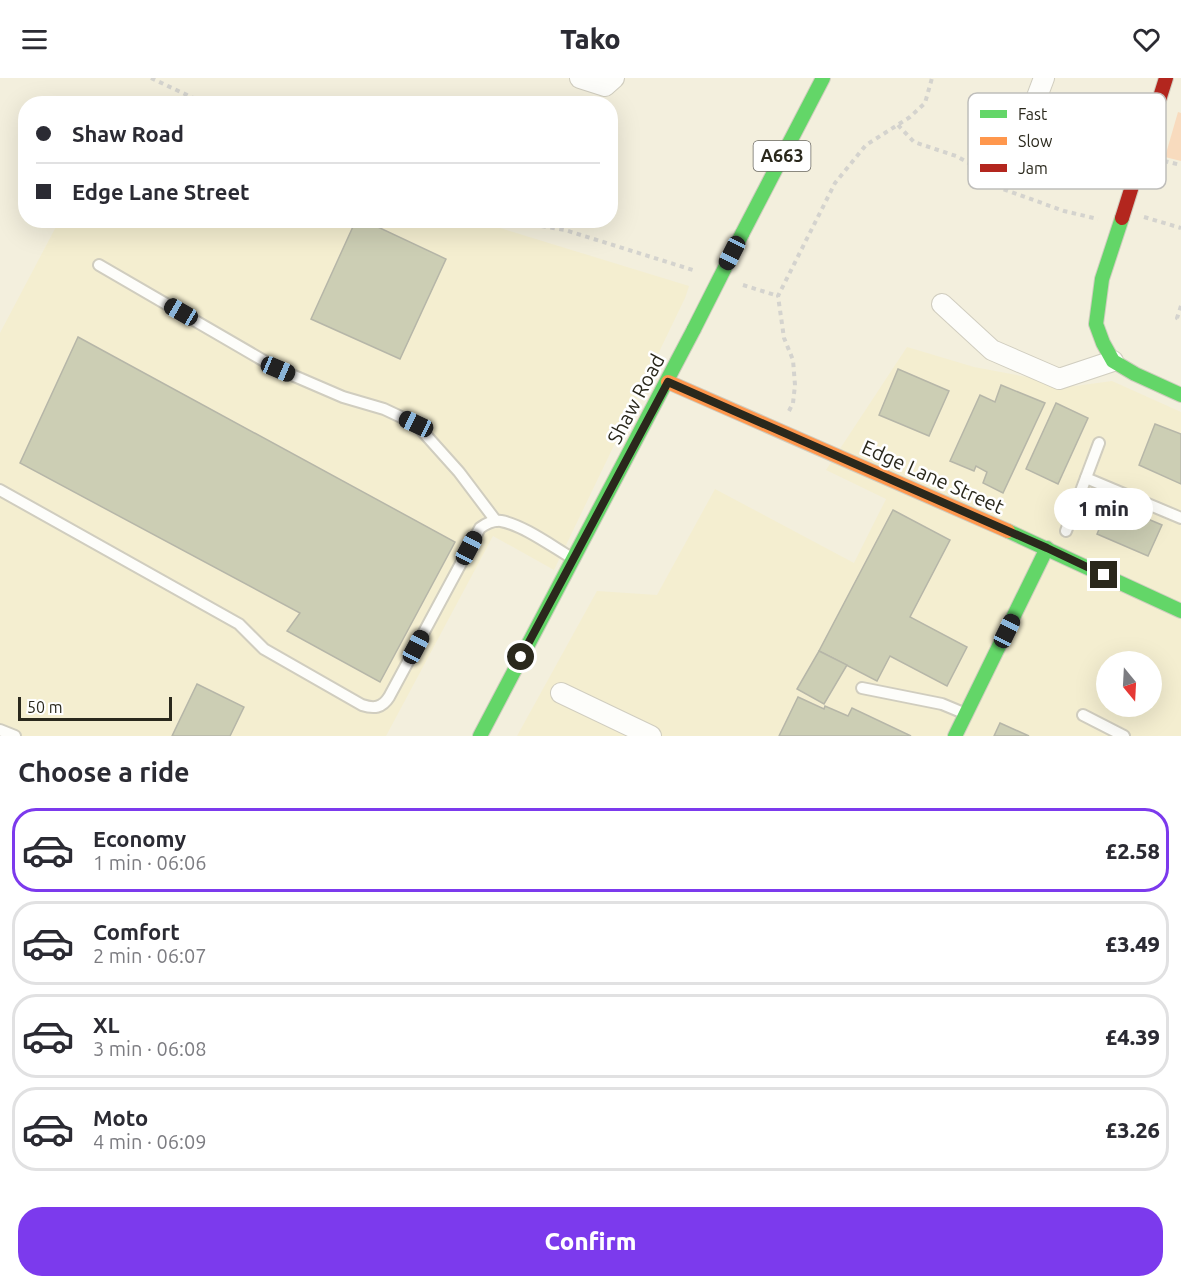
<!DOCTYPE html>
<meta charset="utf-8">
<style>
body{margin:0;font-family:Ubuntu,sans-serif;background:#f7f7f7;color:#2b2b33;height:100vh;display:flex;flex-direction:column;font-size:22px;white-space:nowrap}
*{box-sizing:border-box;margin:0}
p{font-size:20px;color:#7c7c81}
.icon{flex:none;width:33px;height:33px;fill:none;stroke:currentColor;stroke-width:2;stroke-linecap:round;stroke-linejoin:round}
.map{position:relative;height:658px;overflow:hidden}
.sheet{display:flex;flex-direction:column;background:#fff;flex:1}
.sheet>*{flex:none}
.top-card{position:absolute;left:18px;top:18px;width:600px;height:132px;border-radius:24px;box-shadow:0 6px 24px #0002;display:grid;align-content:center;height:132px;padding:0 18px;background:#fff}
.needle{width:39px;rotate:162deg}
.fabs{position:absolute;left:1096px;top:573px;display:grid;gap:12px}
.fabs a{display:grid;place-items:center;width:66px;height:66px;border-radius:50%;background:#fff;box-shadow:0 6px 24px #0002;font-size:30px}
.scale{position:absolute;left:18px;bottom:15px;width:154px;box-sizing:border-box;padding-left:6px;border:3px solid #2a281c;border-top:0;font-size:16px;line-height:21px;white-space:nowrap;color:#2a281c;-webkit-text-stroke:4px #fff;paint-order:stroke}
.end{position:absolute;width:27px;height:27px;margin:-14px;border:8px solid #2a281c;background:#fff;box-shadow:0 0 0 3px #fff}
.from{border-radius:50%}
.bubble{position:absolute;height:42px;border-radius:21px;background:#fff;box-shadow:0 6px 24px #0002;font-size:20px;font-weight:800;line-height:42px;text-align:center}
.car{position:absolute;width:18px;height:36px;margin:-18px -9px;border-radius:8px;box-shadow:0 0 4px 2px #0007;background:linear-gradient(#222 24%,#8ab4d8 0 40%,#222 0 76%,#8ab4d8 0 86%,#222 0)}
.top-card b{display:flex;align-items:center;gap:21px;height:57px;font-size:22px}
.top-card b+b{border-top:2px solid #e1e1e2}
.top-card i{width:15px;height:15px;background:#2b2b33}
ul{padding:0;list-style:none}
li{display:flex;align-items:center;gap:18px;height:84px;margin:0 12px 9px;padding:0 6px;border:3px solid #e1e1e2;border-radius:24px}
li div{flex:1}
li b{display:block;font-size:22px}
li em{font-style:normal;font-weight:800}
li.active{border-color:#7c3aed}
li>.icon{width:54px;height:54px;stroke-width:1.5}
h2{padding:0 18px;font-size:27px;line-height:72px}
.action{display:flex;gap:12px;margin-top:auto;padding:12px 18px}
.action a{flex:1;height:69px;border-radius:24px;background:#7c3aed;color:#fff;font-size:24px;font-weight:800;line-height:69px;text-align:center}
header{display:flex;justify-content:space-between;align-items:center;height:78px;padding:0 18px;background:#fff;font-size:27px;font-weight:800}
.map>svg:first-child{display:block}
</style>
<header><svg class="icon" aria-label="menu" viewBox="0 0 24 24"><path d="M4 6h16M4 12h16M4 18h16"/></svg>Tako<svg class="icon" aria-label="heart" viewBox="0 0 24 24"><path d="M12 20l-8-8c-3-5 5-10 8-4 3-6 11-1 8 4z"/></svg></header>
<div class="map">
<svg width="1181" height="658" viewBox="0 0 1181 658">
<rect width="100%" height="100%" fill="#f3efdd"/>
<!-- built -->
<g fill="#f4eed0" fill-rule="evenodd">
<polygon points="59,143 477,143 689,208 685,220 554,492 493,458 386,658 0,658 0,255"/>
<path d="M 907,269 L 974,289 L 1075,308 L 1112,303 L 1181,334 L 1181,658 L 517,658 L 597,513 L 657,517 L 715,411 L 854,485 L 886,421 L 826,392 ZM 1107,584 L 1152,584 L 1152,628 L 1107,628 Z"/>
</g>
<!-- green -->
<polygon fill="#f8dbbe" points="1178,34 1181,35 1181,83 1165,79"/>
<!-- building -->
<g fill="#ccceb4" stroke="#b6b6a8" stroke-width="1.5">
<polygon points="356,142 363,142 446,181 400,281 311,241"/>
<polygon points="78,259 455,464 380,604 287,553 300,535 20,385"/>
<polygon points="898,291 949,313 929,358 879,337"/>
<polygon points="1001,307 1045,325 1003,415 983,405 987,394 976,388 974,393 950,383 980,317 995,324"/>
<polygon points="1056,325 1088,340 1058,406 1026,391"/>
<polygon points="1155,346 1181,356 1181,406 1139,387"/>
<polygon points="1110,425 1162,447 1148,478 1097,456"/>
<polygon points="893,432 950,462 910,539 967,569 947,608 890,578 877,603 819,573"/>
<polygon points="819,573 847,587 824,626 797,611"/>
<polygon points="197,606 244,629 230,658 172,658"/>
<polygon points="798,619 824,631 825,628 848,638 852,630 911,658 779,658"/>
<polygon points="1000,645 1029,658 994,658"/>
</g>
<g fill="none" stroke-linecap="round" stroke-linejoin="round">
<defs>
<g id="lane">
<polyline points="99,187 278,291 343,319 384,331 416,346 459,394 496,443"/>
<polyline points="1086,400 1181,440"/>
<path d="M 0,412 L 239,546 L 264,571 L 362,627 C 374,631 382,630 389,619 L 480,450 C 487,445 493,442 501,443 C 523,447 553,469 572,480"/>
<polyline points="1066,453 1099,365"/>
<polyline points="862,610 942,626 966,636"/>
<polyline points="1083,637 1124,658"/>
<polyline points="0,652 15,658"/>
</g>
<g id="street">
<polyline points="580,0 605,8 614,0"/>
<polyline points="1044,0 1032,32 1144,68"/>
<polyline points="1021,63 1032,32"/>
<polyline points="942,226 992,272 1059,301 1113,283"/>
<polyline points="561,615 651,658"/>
</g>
<g id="fast">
<polyline points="1122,140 1102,201 1096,246 1103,265 1113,283 1135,296 1181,317"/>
<polyline points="742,156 823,0"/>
<polyline points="1008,453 1181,533"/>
<polyline points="480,658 694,251"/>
<polyline points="955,658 1047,470"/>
</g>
<polyline id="slow" points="668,304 1008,453"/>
<polyline id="jam" points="1122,140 1166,0"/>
</defs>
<!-- lane casing -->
<use href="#lane" stroke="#d0cdbf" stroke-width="14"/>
<!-- street casing -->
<use href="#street" stroke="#d0cdbf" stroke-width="22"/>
<!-- fast casing -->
<use href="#fast" stroke="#d0cdbf" stroke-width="16"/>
<!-- slow casing -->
<use href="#slow" stroke="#d0cdbf" stroke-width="16"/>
<!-- jam casing -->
<use href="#jam" stroke="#d0cdbf" stroke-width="16"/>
<!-- path -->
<g stroke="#d4d3ce" stroke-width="4" stroke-dasharray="4.5 4.5" stroke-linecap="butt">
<polyline points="151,0 206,26"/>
<polyline points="898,47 914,64 956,78 976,89 1003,111 1064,133 1098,141"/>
<polyline points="1164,83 1181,87"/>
<polyline points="1144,139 1181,150"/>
<polyline points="506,142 565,152 696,193"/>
<polyline points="743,207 778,218"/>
<polyline points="1181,228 1177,240 1181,242"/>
<polyline points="789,333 793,325 795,307 793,282 784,260 778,218 835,105 866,67 910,39 925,25 932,0"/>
</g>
<!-- lane -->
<use href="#lane" stroke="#fdfdfa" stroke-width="10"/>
<!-- street -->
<use href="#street" stroke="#fdfdfa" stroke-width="20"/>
<!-- fast -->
<use href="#fast" stroke="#63d668" stroke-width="14"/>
<!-- slow -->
<use href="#slow" stroke="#ff974d" stroke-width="14"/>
<!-- jam -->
<use href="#jam" stroke="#b3261e" stroke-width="14"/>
<defs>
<polyline id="fast-bridge" points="694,251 742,156"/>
</defs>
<!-- fast-bridge casing -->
<use href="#fast-bridge" stroke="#d0cdbf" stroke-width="16" stroke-linecap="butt"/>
<!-- fast-bridge -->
<use href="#fast-bridge" stroke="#63d668" stroke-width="14"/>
</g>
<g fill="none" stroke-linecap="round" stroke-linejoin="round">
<!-- route -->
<polyline stroke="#2a281c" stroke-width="8" points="521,579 668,304 1047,470 1104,497"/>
</g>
<g text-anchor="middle" stroke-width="5" stroke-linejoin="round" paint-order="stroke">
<!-- shield labels -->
<rect fill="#fff" stroke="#6a6860" stroke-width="1.5" x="753.5" y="63" width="57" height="30" rx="4.5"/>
<g font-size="18" font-weight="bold" fill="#2a281c">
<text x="782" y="84">A663</text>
</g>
<!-- street labels -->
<g font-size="20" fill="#2a281c" stroke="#fff">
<text transform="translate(636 321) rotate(-62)" y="7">Shaw Road</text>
<text transform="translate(933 399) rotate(24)" y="7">Edge Lane Street</text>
</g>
</g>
<!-- legend -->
<rect x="968" y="15" width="198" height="96" rx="9" fill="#fff" stroke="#bfbebb" stroke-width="1.5"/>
<rect x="980" y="32" width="27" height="8" fill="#63d668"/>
<rect x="980" y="59" width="27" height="8" fill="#ff974d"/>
<rect x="980" y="86" width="27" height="8" fill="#b3261e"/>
<g font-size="16" fill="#2a281c">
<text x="1018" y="42">Fast</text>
<text x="1018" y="69">Slow</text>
<text x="1018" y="96">Jam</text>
</g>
</svg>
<div class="fabs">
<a><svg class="needle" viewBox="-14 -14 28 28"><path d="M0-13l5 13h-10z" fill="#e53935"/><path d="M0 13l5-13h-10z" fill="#7c7c81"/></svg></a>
</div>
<div class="scale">50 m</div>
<i class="end from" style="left:521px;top:579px"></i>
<i class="end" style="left:1104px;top:497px"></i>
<div class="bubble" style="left:1054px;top:410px;width:99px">1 min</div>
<i class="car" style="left:732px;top:175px;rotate:207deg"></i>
<i class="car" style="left:181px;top:234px;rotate:300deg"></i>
<i class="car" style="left:278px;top:291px;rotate:113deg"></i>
<i class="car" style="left:416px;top:346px;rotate:295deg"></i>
<i class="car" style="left:469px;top:470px;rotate:28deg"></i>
<i class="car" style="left:1007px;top:553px;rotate:26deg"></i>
<i class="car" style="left:416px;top:569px;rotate:28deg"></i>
<div class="top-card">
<b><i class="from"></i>Shaw Road</b>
<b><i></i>Edge Lane Street</b>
</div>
</div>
<section class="sheet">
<h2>Choose a ride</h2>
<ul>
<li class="active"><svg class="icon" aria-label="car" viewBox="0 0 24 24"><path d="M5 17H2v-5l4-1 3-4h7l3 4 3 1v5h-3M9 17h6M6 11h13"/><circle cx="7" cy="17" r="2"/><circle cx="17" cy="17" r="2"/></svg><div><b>Economy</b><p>1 min · 06:06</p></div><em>£2.58</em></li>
<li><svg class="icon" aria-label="car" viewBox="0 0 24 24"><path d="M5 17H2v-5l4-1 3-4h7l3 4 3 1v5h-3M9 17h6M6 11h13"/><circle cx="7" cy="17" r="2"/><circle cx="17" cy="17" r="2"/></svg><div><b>Comfort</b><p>2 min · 06:07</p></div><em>£3.49</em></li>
<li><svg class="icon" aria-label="car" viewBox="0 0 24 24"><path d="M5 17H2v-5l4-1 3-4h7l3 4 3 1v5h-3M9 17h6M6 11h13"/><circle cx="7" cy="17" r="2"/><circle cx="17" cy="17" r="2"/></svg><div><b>XL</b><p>3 min · 06:08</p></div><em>£4.39</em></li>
<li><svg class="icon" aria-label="car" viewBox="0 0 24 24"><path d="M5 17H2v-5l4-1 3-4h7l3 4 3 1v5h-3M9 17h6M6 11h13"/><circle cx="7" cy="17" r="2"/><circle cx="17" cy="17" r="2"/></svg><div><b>Moto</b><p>4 min · 06:09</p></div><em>£3.26</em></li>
</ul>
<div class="action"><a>Confirm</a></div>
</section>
